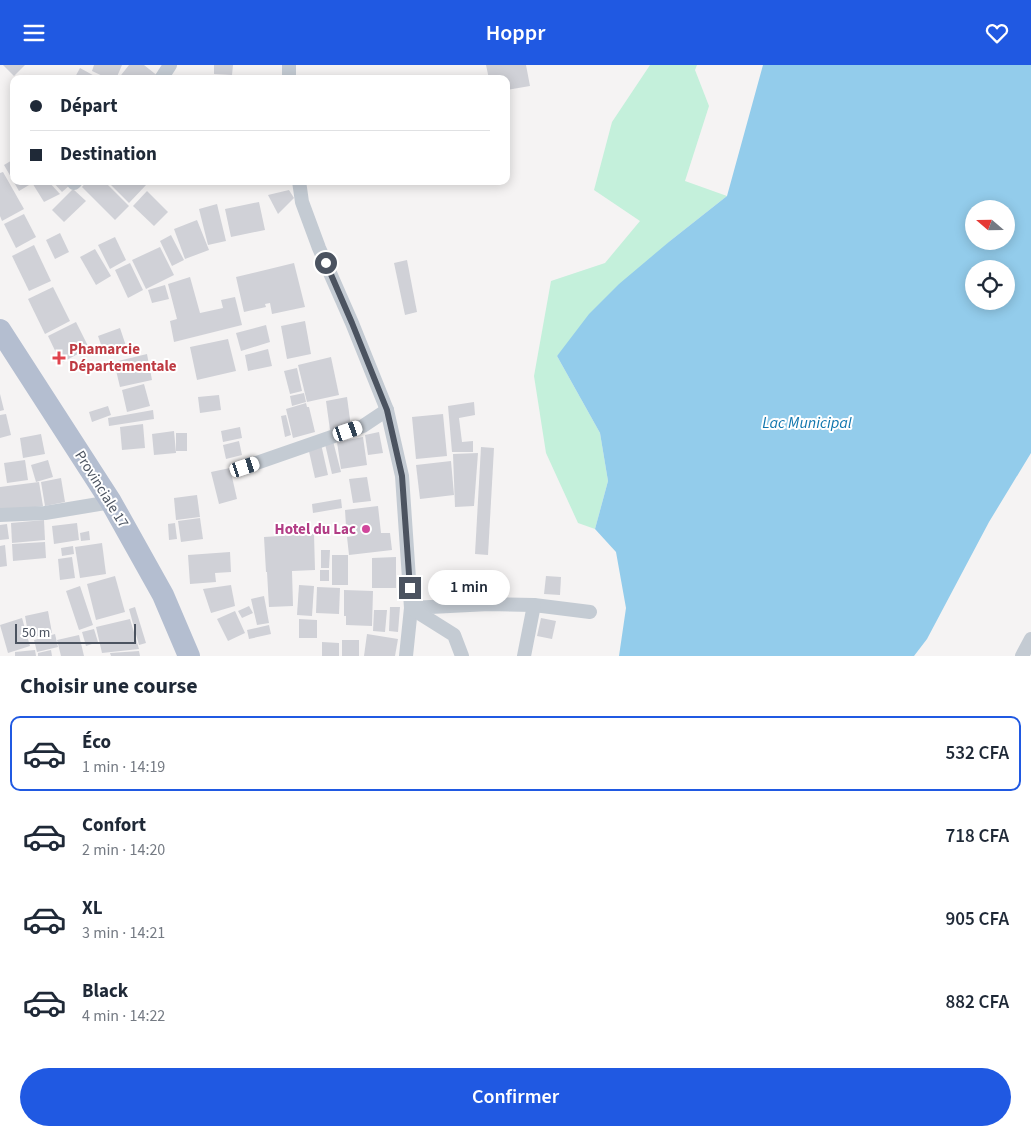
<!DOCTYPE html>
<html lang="fr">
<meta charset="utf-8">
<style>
body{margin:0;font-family:"Source Sans 3",sans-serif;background:#f2f2f3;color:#1f2937;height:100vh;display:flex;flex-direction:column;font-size:19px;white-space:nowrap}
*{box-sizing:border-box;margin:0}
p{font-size:16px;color:#747a83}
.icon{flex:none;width:28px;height:28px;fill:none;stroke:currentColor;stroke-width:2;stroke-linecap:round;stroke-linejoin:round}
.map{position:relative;height:591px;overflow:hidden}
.drawer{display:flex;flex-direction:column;background:#fff;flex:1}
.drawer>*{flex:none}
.guide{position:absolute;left:10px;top:10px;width:500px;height:110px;border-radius:10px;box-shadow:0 2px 12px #0003;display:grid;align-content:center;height:110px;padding:0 20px;background:#fff}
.needle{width:32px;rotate:290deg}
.fabs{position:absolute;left:965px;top:135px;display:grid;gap:10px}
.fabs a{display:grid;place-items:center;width:50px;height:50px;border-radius:50%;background:#fff;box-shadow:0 2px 12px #0003;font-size:25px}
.scale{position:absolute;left:15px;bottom:12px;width:121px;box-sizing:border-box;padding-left:5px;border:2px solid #4b5360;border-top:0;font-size:14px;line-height:18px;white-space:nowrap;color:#4b5360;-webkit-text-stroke:4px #fff;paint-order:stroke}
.end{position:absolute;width:22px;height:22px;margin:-11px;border:6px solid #4b5360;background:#fff;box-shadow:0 0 0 2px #fff}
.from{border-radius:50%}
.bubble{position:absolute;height:35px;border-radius:18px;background:#fff;box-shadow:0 2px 12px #0003;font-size:16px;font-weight:600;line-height:35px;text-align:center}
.car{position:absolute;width:15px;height:30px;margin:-15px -8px;border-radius:6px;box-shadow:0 0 4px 1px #0007;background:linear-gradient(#fff 24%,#345 0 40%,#fff 0 76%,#345 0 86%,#fff 0)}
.guide b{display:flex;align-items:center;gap:18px;height:48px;font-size:19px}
.guide b+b{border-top:1px solid #e0e1e3}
.guide i{width:12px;height:12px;background:#1f2937}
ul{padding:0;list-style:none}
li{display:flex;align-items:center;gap:15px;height:75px;margin:0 10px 8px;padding:0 10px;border:2px solid transparent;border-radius:10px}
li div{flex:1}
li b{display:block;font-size:19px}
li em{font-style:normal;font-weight:600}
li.current{border-color:#2059e2}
li>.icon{width:45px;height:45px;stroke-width:1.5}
h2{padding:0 20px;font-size:22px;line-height:60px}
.primary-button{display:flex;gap:10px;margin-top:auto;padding:10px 20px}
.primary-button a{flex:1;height:58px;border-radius:30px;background:#2059e2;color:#fff;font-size:20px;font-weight:600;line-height:58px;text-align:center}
header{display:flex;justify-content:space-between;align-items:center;height:65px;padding:0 20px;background:#2059e2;color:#fff;font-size:22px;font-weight:600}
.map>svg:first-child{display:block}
</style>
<header><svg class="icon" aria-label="menu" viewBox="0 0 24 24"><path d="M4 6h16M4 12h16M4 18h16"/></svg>Hoppr<svg class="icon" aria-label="heart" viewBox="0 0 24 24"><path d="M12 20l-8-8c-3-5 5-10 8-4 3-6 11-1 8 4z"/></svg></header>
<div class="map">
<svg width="1031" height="591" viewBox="0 0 1031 591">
<rect width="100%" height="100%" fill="#f5f3f3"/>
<!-- green -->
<polygon fill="#c4f0db" points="650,0 697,0 695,5 709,41 685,116 727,131 670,176 557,291 600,368 608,416 595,464 578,458 546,388 534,311 551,216 605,198 640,156 594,125 612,57"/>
<!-- water -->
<path fill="#93cceb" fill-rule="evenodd" d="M 763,0 L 1031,0 L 1031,388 L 989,457 L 927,574 L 914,591 L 619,591 L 626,543 L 616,487 L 595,464 L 608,416 L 600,368 L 557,291 L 589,249 L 619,219 L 670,176 L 727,131 ZM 974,144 L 1006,144 L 1006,176 L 974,176 ZM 974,204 L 1006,204 L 1006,236 L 974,236 Z"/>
<!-- building -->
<g fill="#d0d1d7">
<polygon points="3,0 25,0 14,11"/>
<polygon points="94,0 122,0 116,14 109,14 92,6"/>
<polygon points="129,0 144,0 159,12 157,14 118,14"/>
<polygon points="214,0 233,0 232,10 214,9"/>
<polygon points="486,0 526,0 530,21 506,25 506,14 489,14"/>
<polygon points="80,3 100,14 74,14"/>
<polygon points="14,94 14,116 26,116 29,120 19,126 4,100"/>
<polygon points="3,107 24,144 2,156 0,151 0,108"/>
<polygon points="31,116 48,116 60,129 44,137"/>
<polygon points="52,116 67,116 70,120 62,127"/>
<polygon points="87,116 104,116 129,141 115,155 82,122"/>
<polygon points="107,116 142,116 146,120 129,138"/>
<polygon points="73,124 86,136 64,157 52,145"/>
<polygon points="289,125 294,133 278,149 268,130"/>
<polygon points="147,126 168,147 154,161 133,141"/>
<polygon points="259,137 265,165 231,172 225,144"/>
<polygon points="217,139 226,176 208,180 199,144"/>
<polygon points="24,149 36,172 16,183 4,159"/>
<polygon points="197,155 209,185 185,194 174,164"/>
<polygon points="60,168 69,187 55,194 46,175"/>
<polygon points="171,170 184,195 172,201 160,176"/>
<polygon points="115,172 126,195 110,204 98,180"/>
<polygon points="34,180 51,216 29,226 12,191"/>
<polygon points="160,182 174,210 146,224 132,195"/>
<polygon points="95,184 111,211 96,220 80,192"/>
<polygon points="407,195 417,247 405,250 394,198"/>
<polygon points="130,198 143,225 128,233 115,205"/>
<polygon points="294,198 305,242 272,249 270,238 265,239 266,242 244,247 236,212"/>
<polygon points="190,212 200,248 223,243 221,235 235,232 242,260 174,277 170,256 177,254 168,219"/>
<polygon points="165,220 169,234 152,238 148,225"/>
<polygon points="53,222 70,256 45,269 28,234"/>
<polygon points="305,256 311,289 287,294 281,261"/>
<polygon points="76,257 89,283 61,298 48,271"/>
<polygon points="266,260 270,277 241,286 236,268"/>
<polygon points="120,263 127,284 105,291 98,271"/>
<polygon points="228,274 236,306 197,315 190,282"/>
<polygon points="268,284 272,301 248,306 245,290"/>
<polygon points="147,289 152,315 120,322 114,297"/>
<polygon points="331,292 339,330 307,337 298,300"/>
<polygon points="297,303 302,326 290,329 284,306"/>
<polygon points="144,319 150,341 127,347 122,325"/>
<polygon points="304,328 306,337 292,341 290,331"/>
<polygon points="0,329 4,345 0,346"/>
<polygon points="219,330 221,345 200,348 198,332"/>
<polygon points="347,332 351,362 330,365 326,336"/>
<polygon points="474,337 475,350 459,353 462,377 473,376 473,387 452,387 448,341"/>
<polygon points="306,338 307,342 309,342 315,367 293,373 286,344"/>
<polygon points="108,341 111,350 92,357 89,347"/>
<polygon points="153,345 154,354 109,361 108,353"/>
<polygon points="6,349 11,370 0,373 0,350"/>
<polygon points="443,349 447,391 416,394 412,352"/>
<polygon points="286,350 291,370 285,372 281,351"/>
<polygon points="143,359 145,383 122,385 120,362"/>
<polygon points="240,362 242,373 223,377 221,366"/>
<polygon points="174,366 176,388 154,390 152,369"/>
<polygon points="379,367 383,388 368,390 365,370"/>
<rect x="176" y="368" width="11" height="18"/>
<polygon points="41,369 45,389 23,393 20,373"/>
<polygon points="363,372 367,400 341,404 337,377"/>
<polygon points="239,376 242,390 226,394 223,380"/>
<polygon points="333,376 341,407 332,409 325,379"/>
<polygon points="321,379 328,410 315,413 308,382"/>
<polygon points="481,382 494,383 488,490 475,489"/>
<polygon points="478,388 474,441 455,442 453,389"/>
<polygon points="25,395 28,415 7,418 4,398"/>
<polygon points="48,395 53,412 36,417 31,400"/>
<polygon points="451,396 454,430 420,434 416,400"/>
<polygon points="230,403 237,434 219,439 211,407"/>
<polygon points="367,412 371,436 353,438 349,414"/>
<polygon points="61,413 65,437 45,441 41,417"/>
<polygon points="39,417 43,441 0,447 0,422"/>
<polygon points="197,430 200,452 176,455 174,433"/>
<polygon points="341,434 342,443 313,448 312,439"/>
<polygon points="378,441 381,468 390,468 392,485 349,490 347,472 353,471 352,460 346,461 345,445"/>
<polygon points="200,453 203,474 181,477 178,456"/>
<polygon points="44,455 45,475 12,478 11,458"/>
<polygon points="77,458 79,475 54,479 52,461"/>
<polygon points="175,458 177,474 169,475 168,459"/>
<polygon points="7,459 9,474 0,475 0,460"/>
<polygon points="89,466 90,475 81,476 80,468"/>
<polygon points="314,469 315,505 292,506 293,541 269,542 267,507 266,507 264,472"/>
<polygon points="45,477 46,493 13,496 12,479"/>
<polygon points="102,478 106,509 80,513 75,482"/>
<polygon points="5,480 7,501 0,502 0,481"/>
<polygon points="73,481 74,489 62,491 61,483"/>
<polygon points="321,485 330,485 329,503 321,503"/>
<polygon points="230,487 231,507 215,508 216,517 190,519 188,490"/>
<rect x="332" y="490" width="16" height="30"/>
<polygon points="72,492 75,513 60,515 58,494"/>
<polygon points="396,492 396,523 372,523 372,493"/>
<rect x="320" y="505" width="9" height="11"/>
<polygon points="115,511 125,547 96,555 87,519"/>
<polygon points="546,511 561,512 560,530 544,529"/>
<polygon points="231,520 235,541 211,548 203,524"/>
<polygon points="299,520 314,521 312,551 297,550"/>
<polygon points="80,521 93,560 79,565 66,526"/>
<polygon points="317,522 340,523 339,549 316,548"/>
<polygon points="344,525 373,526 372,561 346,560 346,551 344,551"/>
<polygon points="264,531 269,558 257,560 251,534"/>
<polygon points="249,541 253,548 242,553 238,546"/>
<polygon points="135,542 146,578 139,580 129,544"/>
<polygon points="390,542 400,542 398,567 389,566"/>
<polygon points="374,545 387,545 385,567 373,566"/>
<polygon points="48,546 52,568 29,573 25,551"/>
<polygon points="235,546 245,568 228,576 217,554"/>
<polygon points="22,553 30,581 8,588 0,560"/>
<polygon points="541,553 556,556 552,574 537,571"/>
<polygon points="130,554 139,584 102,588 96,562"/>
<polygon points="299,554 317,555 317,573 299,573"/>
<polygon points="269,560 271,569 249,574 247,565"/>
<polygon points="94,564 98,577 86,581 82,567"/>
<polygon points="55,569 58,582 37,587 34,575"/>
<polygon points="367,569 398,574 395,591 364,591"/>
<polygon points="79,570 84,591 61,591 57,575"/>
<rect x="342" y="575" width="17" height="16"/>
<polygon points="322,577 339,578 339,591 322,591"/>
<polygon points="35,585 36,591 15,591 15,587"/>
<polygon points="51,585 52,591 38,591 38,588"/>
<polygon points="139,586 140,591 111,591 110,588"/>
</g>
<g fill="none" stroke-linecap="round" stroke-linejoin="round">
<!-- street -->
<g stroke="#c4cbd3" stroke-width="14">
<polyline points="289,0 289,14"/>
<polyline points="161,14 170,0"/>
<polyline points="299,116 302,137 319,183 352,258 387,345 402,411 411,543 406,591"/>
<polyline points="74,118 76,116"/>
<polyline points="245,402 363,361 387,345"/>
<polyline points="0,450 45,448 111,437"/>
<polyline points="462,591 454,570 411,543 489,539 534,540 590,547"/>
<polyline points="524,591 534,540"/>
<polyline points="1022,591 1031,574"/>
</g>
<!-- primary -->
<polyline stroke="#b4bed0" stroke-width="22" points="0,265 111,437 163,530 189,591"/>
</g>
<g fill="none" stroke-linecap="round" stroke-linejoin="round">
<!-- route -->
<polyline stroke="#4b5360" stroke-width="6" points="326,198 352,258 387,345 402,411 410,523"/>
</g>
<!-- markers -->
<path fill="#e0444e" stroke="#fff" stroke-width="2" d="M56.5 285.5h5v5h5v5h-5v5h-5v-5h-5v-5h5z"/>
<circle fill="#d1479c" stroke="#fff" stroke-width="2" cx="366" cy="464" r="5"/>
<g text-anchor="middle" stroke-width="4" stroke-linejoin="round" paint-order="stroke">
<!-- health labels -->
<g font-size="15" font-weight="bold" fill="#be3a42" stroke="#fff" text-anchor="start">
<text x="69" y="289">Phamarcie<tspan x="69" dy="17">Départementale</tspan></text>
</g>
<!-- street labels -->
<g font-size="15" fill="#4b5360" stroke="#fff">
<text transform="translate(102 424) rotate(58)" y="5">Provinciale 17</text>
</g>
<!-- hotel labels -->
<g font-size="15" font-weight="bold" fill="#b23c85" stroke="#fff" text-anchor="end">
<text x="356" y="469">Hotel du Lac</text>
</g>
<!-- water labels -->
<g font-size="16" font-style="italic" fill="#1076ae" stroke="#fff">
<text x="807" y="363">Lac Municipal</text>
</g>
</g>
</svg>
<div class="fabs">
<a><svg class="needle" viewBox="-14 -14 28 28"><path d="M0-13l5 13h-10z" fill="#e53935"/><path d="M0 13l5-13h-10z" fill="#747a83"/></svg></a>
<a><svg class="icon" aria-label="locate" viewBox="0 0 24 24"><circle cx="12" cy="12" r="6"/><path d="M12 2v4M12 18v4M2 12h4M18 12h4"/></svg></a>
</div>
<div class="scale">50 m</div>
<i class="end from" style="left:326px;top:198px"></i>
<i class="end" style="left:410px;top:523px"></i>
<div class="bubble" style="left:428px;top:505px;width:82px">1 min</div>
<i class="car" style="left:348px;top:366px;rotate:71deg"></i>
<i class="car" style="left:245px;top:402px;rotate:72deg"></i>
<div class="guide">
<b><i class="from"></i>Départ</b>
<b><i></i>Destination</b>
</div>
</div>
<section class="drawer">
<h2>Choisir une course</h2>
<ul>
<li class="current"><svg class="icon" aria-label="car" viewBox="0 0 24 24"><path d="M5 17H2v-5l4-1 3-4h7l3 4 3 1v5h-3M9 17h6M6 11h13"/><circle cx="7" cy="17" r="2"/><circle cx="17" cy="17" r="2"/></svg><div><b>Éco</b><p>1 min · 14:19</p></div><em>532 CFA</em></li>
<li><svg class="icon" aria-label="car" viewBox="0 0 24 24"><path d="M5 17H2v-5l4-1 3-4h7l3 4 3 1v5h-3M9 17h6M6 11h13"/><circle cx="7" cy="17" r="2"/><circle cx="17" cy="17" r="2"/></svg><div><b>Confort</b><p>2 min · 14:20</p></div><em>718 CFA</em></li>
<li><svg class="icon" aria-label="car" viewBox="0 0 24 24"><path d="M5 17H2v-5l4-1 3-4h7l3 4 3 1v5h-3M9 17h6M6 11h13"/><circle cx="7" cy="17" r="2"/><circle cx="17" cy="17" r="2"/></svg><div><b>XL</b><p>3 min · 14:21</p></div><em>905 CFA</em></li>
<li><svg class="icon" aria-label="car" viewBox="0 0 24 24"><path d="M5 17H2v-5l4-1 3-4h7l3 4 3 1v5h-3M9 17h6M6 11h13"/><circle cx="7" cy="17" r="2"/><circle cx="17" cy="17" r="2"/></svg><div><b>Black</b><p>4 min · 14:22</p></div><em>882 CFA</em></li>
</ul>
<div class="primary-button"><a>Confirmer</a></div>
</section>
